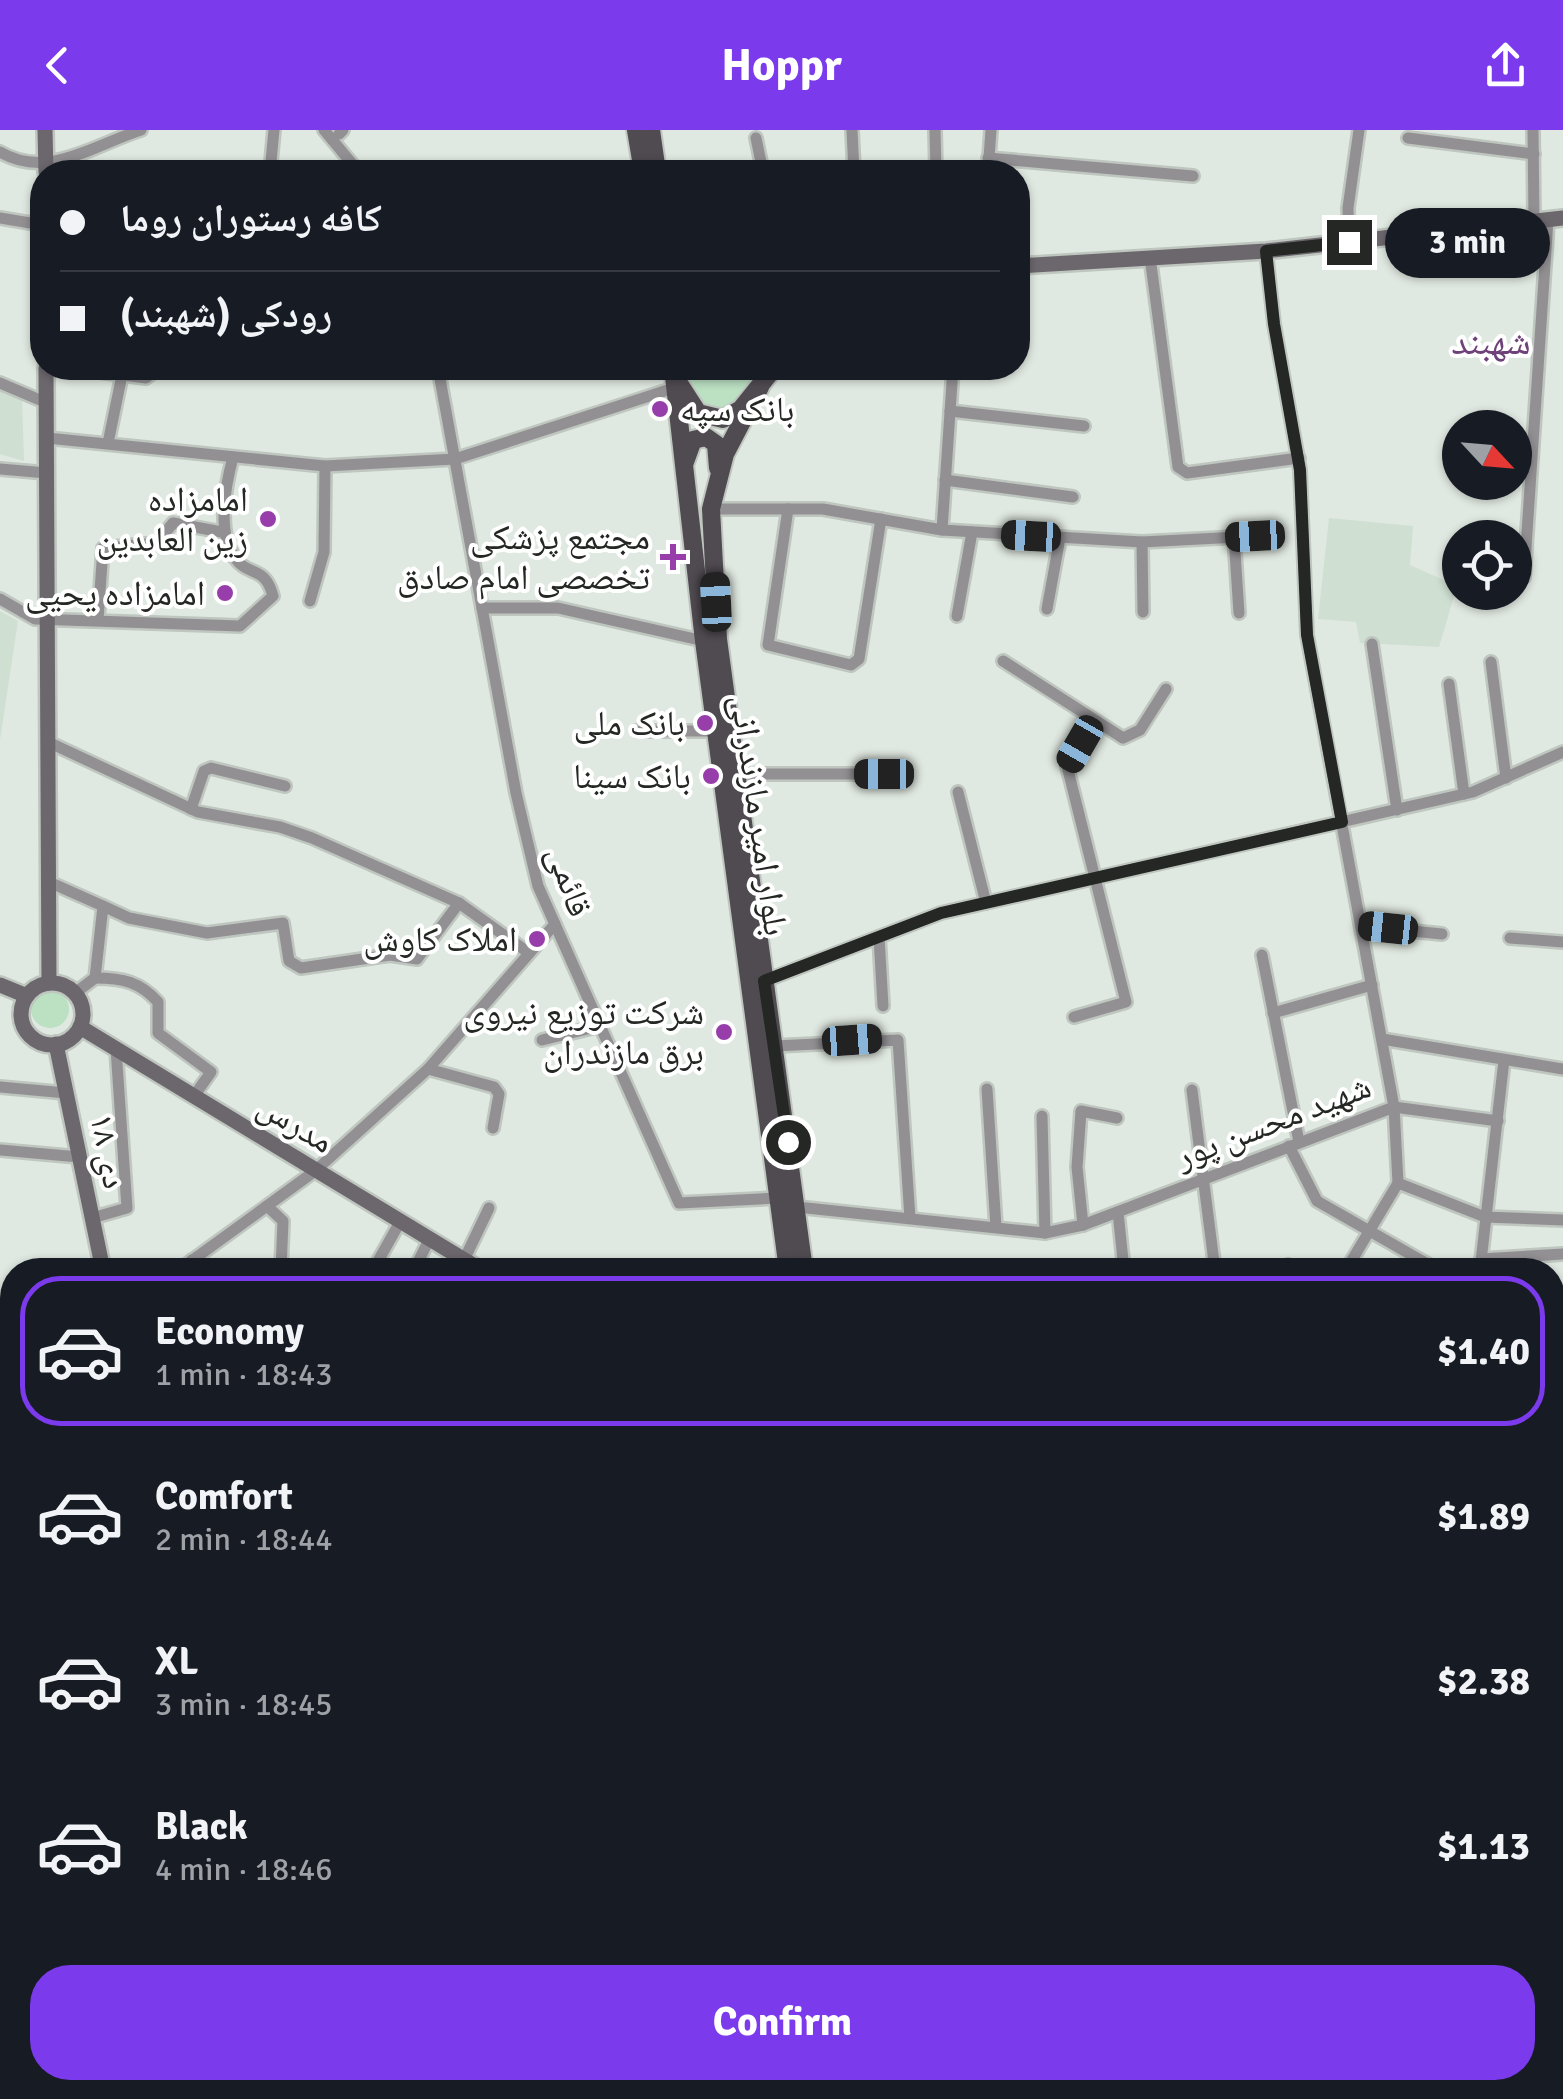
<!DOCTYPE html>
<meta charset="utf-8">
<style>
body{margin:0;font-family:Signika,"Noto Naskh Arabic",sans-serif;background:#20242c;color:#f1f3f6;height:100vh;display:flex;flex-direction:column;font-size:38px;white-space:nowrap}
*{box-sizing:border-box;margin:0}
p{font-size:32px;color:#9ea1a6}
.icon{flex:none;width:55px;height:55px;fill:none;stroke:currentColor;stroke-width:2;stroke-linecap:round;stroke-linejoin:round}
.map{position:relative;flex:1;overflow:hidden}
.panel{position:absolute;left:0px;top:1128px;width:1565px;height:842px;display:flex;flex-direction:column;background:#171b24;border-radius:40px 40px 0 0;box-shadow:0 2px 8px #0004}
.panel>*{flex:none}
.banner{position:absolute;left:30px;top:30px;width:1000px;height:220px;border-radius:40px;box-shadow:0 2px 8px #0004;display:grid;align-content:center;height:220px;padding:0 30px;background:#171b24}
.needle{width:65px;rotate:116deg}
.fabs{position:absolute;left:1442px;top:280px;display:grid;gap:20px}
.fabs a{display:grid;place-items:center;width:90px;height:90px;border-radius:50%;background:#171b24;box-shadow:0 2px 8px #0004;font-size:50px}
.end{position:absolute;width:45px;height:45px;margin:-22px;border:12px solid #242724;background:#fff;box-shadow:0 0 0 5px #fff}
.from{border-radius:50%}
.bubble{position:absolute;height:70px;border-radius:35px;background:#171b24;box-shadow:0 2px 8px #0004;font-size:32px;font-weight:700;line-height:70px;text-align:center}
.car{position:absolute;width:30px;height:60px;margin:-30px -15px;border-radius:12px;box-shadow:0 0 8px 2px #0007;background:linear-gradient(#222 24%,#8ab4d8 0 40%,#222 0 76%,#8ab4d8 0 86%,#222 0)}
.banner b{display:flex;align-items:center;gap:35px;height:95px;font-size:38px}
.banner b+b{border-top:2px solid #363941}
.banner i{width:25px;height:25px;background:#f1f3f6}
ul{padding:18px 0 0;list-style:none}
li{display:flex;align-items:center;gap:30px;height:150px;margin:0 20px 15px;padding:0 10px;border:5px solid transparent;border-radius:40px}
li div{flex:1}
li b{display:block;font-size:38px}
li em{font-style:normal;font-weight:700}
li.active{border-color:#7c3aed}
li>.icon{width:90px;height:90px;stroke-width:1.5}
.button{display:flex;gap:20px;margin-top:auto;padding:20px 30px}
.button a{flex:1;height:115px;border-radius:40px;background:#7c3aed;color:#fff;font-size:40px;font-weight:700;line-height:115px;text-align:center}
header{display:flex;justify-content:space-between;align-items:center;height:130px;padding:0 30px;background:#7c3aed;color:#fff;font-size:45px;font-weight:700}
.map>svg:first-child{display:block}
</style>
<header><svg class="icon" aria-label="back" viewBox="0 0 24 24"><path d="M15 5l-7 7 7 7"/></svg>Hoppr<svg class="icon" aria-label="share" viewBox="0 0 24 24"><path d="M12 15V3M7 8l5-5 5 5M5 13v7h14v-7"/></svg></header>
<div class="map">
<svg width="1563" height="1969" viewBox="0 0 1563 1969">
<rect width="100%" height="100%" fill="#e0e9e1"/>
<!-- built -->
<g fill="#cfdfd2">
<polygon points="0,254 22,267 24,331 0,324"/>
<polygon points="1329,388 1413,396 1410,435 1457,456 1439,517 1360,513 1356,492 1318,489"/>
<polygon points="0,481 18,491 0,610"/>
</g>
<!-- green -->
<g fill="#bbe0c2">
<path d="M 686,238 L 765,238 L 740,270 L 720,281 C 699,276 686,259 686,238 Z"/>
<circle cx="50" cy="879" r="19"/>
</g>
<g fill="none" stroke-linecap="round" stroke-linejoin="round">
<defs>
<g id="minor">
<polyline points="324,0 359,42"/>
<polyline points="852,0 854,42"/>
<polyline points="935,0 936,42"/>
<polyline points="1533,0 1534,91"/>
<polyline points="339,4 343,0"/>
<polyline points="756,8 763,42"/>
<polyline points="1408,8 1534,24"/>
<path d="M 0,22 C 47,50 94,15 141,0"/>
<polyline points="988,28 1193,46"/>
<polyline points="270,42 274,0"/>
<polyline points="988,42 991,0"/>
<polyline points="0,88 42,95"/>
<polyline points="1349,112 1348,78 1359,0"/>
<polyline points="1150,127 1178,337 1187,343 1299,328"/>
<polyline points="69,238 146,248 159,238"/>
<polyline points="438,238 516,663 538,756 679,1073 778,1068"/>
<polyline points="0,253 47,273"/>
<polyline points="950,281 1084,296"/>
<polyline points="47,308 325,336 455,329 674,258"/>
<polyline points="108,313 122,245"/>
<polyline points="0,339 47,343"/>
<polyline points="945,350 1073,367"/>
<polyline points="711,379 823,379 942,400 1142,412 1277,405"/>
<polyline points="788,379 768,515 851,535 859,529 881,389"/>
<polyline points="942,400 953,238"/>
<polyline points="1234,407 1239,483"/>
<polyline points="1142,412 1143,482"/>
<polyline points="1524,447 1548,90"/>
<path d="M 0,469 L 35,489 L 240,496 L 273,466 C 265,435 248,447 235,428 C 217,403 225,357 233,327"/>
<polyline points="310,471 324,422 325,336"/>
<polyline points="482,478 558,478 704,511"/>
<polyline points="1047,479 1060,408"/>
<polyline points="957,486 972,402"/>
<polyline points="98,490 103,418 157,413 173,393 222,402"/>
<polyline points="1372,514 1397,680"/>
<polyline points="1003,531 1123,608 1140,600 1166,559"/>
<polyline points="1491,532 1506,648"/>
<polyline points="1449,554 1464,664"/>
<polyline points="637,601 716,601"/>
<polyline points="48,612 198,682 280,697 312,708 459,773 529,823"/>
<polyline points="736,644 885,644"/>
<polyline points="958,662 986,773"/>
<polyline points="191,679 204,641 211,638 285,656"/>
<polyline points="49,752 103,776 95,848"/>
<polyline points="103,776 129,788 207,803 283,793 289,831 301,838 390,825 417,829 459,773"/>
<polyline points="1361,796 1442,804"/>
<polyline points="879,807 883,876"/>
<polyline points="1510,808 1563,812"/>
<polyline points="1262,825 1299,1012"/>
<path d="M 95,848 C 123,848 140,852 158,872 L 158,903 L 211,942 L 194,966"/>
<polyline points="764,851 941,783 1473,662 1563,622"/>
<polyline points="75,863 95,848"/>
<polyline points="1273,883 1372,855"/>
<polyline points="1074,887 1126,872 1067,636 1093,591"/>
<polyline points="1382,909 1563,939"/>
<polyline points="542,910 600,896"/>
<polyline points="775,916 898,910 910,1088"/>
<polyline points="428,939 494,957 499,964 493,998"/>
<polyline points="0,957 66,963"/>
<polyline points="987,959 996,1097"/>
<polyline points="1192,960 1215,1140"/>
<polyline points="1042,986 1045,1103"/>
<polyline points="1289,1016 1317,1071 1438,1140"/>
<polyline points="0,1020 79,1027"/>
<polyline points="1398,1053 1485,1087 1563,1090"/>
<polyline points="267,1076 283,1091 281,1140"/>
<polyline points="797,1077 1045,1103 1083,1095 1394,977 1307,505 1300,340 1274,194 1266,121"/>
<polyline points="1118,1082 1124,1140"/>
<polyline points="92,1088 127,1078 116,919"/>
<polyline points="1083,1095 1077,1037 1081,981 1117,988"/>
<polyline points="1481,1129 1563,1124"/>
<polyline points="192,1130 206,1140"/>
<polyline points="464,1130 489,1078"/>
<polyline points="1288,1135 1299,1140"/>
<polyline points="179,1140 315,1041 428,939 555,794"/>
<polyline points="373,1140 400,1092"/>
<polyline points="414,1140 429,1110"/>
<polyline points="1346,1140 1398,1053 1394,977 1498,991"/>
<polyline points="1480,1140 1504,930"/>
<polyline points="0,1199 12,1185"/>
<polyline points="1561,1323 1563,1327"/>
<polyline points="0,1354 12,1354"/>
<polyline points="0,1362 2,1375 12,1379"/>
<polyline points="1552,1436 1563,1427"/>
<polyline points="0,1481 12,1483"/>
<polyline points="1552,1536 1563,1552"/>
<polyline points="1552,1582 1563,1575"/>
<polyline points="0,1632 12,1634"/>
<polyline points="1552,1696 1556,1702"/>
<polyline points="1552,1785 1563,1772"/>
<polyline points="1552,1795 1563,1803"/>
<polyline points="0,1824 12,1819"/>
<polyline points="12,1880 12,1927"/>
<polyline points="1552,1950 1563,1937"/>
<polyline points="14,1958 15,1969"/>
<polyline points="149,1958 149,1969"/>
<polyline points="276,1958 279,1969"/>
<polyline points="370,1958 371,1969"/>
<polyline points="413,1958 413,1969"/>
<polyline points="850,1958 851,1969"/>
<polyline points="877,1958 882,1969"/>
<polyline points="72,1969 73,1958"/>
<polyline points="323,1969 327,1958"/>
<polyline points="556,1969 557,1958"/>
<polyline points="969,1969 977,1958"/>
<polyline points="1093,1969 1106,1958"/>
<polyline points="1537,1969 1547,1958"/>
</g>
<g id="secondary">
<polyline points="45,0 46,42"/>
<polyline points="1018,136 1266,121 1563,88"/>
<polyline points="46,238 49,853"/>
<circle cx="52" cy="884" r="31"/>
<polyline points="0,855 27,866"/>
<polyline points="80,897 481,1140"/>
<polyline points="56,914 103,1140"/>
<polyline points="0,1814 12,1779"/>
</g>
<g id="primary">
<polyline points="636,0 643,42"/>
<polyline points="651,0 657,42"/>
<polyline points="673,238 704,511 788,1140"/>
<polyline points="678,252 698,283 723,289 741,279 774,238"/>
<polyline points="760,257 725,324 711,379 712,398 718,509 804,1140"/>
<polyline points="685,332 693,310 706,307 716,314 718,338"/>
<polyline points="1385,1958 1402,1969"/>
<polyline points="1429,1958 1447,1969"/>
<polyline points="677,1969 712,1958"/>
<polyline points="714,1969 745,1958"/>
</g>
</defs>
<!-- minor casing -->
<use href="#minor" stroke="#bec6bf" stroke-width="16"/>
<!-- secondary casing -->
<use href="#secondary" stroke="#bec6bf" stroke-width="20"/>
<!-- primary casing -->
<use href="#primary" stroke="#bec6bf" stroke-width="22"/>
<!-- minor -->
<use href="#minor" stroke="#939094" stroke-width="11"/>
<!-- secondary -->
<use href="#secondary" stroke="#6c676d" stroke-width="15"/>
<!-- primary -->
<use href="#primary" stroke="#504b51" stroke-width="18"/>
</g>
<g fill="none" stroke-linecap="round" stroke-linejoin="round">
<!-- route -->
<polyline stroke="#242724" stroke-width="12" points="788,1012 764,851 941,783 1342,692 1307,505 1300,340 1274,194 1266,121 1349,112"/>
</g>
<!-- markers -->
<g fill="#973eaa" stroke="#fff" stroke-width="4">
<circle cx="660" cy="279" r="10"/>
<circle cx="268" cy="389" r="10"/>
<path d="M668 412h10v10h10v10h-10v10h-10v-10h-10v-10h10z"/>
<circle cx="225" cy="463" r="10"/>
<circle cx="705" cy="593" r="10"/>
<circle cx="711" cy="646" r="10"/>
<circle cx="537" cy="809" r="10"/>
<circle cx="724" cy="902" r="10"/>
</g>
<g text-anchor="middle" stroke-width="8" stroke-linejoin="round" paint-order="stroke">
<!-- poi labels -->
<g font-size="35" fill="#242724" stroke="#fff" text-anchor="end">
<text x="680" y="291" text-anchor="start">بانک سپه</text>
<text x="248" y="381">امامزاده<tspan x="248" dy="40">زین العابدین</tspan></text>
<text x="650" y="419">مجتمع پزشکی<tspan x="650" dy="40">تخصصی امام صادق</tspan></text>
<text x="205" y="475">امامزاده یحیی</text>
<text x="685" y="605">بانک ملی</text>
<text x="691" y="658">بانک سینا</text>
<text x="517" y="821">املاک کاوش</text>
<text x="704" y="894">شرکت توزیع نیروی<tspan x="704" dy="40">برق مازندران</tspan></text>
</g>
<!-- street labels -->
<g font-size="35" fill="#242724" stroke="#fff">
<text transform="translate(760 685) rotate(82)" y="12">بلوار امیر مازندرانی</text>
<text transform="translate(570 751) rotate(71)" y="12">قائمی</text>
<text transform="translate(1273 991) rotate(-21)" y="12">شهید محسن پور</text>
<text transform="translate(296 993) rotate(31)" y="12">مدرس</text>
<text transform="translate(109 1021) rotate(79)" y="12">۱۸ دی</text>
</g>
<!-- neighbourhood labels -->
<g font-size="38" fill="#6e4278" stroke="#fff">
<text x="1491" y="224">شهبند</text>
</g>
</g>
</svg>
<div class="fabs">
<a><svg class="needle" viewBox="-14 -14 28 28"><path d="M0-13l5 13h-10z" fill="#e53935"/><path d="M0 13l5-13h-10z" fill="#9ea1a6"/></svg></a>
<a><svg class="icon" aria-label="locate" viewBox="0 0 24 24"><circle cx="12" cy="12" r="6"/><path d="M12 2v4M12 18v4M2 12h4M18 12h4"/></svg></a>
</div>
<i class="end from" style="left:788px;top:1012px"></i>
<i class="end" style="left:1349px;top:112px"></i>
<div class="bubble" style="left:1385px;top:78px;width:165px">3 min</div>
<i class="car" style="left:1031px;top:406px;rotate:273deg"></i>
<i class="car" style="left:1255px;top:406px;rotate:267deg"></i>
<i class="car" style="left:716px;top:472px;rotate:357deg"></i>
<i class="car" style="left:1080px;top:614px;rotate:210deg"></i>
<i class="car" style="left:884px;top:644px;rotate:270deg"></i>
<i class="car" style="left:1388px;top:798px;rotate:276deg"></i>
<i class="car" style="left:852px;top:910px;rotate:86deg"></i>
<div class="banner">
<b><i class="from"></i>کافه رستوران روما</b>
<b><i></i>رودکی (شهبند)</b>
</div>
<section class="panel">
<ul>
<li class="active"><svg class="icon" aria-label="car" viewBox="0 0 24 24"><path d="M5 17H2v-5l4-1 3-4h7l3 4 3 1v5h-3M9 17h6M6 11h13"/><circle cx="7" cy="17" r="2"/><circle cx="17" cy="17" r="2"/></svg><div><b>Economy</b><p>1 min · 18:43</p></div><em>$1.40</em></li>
<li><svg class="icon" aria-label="car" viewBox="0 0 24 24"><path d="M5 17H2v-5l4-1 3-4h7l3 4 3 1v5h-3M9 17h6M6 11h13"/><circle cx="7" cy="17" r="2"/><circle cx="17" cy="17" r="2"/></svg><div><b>Comfort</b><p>2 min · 18:44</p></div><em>$1.89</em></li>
<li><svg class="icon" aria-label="car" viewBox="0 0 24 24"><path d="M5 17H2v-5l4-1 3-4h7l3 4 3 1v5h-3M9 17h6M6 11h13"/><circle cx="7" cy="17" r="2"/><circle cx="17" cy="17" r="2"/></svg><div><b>XL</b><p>3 min · 18:45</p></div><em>$2.38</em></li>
<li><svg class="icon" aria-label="car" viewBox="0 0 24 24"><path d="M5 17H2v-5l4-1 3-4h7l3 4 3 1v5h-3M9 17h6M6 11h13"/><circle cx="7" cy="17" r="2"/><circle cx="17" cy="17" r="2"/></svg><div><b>Black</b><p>4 min · 18:46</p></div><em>$1.13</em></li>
</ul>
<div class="button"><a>Confirm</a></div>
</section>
</div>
